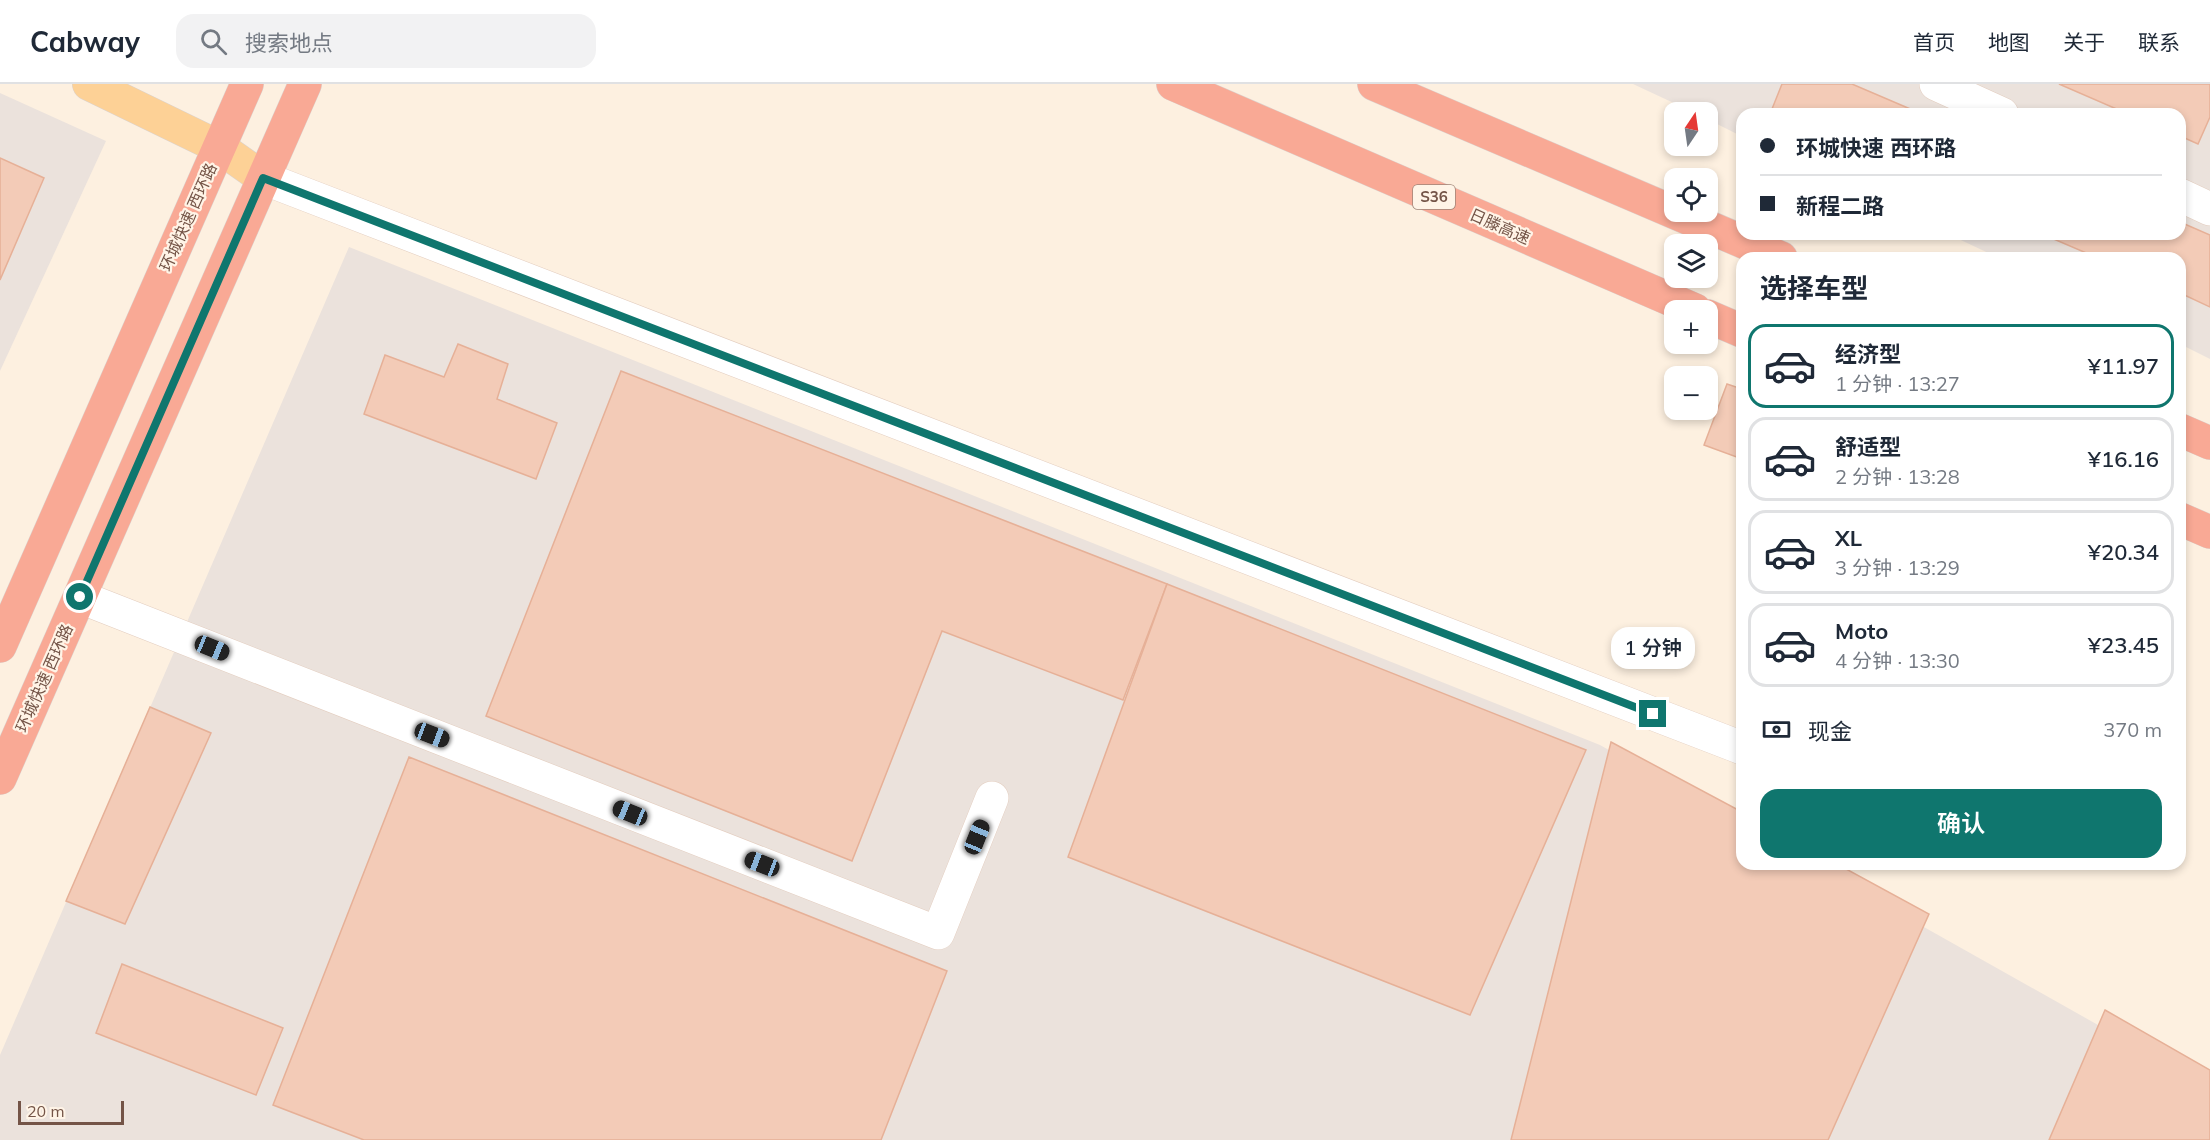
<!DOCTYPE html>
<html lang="zh">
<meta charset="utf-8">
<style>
body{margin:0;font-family:Mulish,"Noto Sans SC",sans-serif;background:#f2f2f3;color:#1f2937;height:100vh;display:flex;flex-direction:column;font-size:22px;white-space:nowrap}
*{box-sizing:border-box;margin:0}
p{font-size:20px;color:#747a83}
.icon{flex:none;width:33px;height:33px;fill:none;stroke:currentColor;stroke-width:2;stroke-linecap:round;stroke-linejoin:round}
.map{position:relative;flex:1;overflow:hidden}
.details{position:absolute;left:1736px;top:168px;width:450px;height:618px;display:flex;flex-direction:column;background:#fff;border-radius:18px;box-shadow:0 3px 9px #0003}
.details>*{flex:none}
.hud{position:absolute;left:1736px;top:24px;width:450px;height:132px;border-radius:18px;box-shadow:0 3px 9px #0003;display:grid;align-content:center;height:132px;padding:0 24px;background:#fff}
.needle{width:39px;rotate:13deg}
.tools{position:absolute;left:1664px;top:18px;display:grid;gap:12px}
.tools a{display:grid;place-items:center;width:54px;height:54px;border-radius:12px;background:#fff;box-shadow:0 3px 9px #0003;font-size:30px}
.scale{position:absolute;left:18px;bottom:15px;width:106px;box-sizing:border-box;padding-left:6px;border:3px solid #745447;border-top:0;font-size:16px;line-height:21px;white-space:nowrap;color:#745447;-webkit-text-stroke:4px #fff4e7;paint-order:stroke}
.end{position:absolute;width:27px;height:27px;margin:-14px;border:8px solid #0f766e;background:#fff;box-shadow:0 0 0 3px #fff}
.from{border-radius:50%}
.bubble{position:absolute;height:42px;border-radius:18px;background:#fff;box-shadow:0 3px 9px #0003;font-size:20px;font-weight:600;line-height:42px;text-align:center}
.car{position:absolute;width:18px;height:36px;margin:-18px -9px;border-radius:8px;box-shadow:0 0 4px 2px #0007;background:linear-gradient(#222 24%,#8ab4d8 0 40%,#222 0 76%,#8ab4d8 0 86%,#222 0)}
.hud b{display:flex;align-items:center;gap:21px;height:57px;font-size:22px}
.hud b+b{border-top:2px solid #e0e1e3}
.hud i{width:15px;height:15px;background:#1f2937}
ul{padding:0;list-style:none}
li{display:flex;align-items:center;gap:18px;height:84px;margin:0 12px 9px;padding:0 12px;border:3px solid #e0e1e3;border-radius:18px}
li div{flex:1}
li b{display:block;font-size:22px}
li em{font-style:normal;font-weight:600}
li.selected{border-color:#0f766e}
li>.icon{width:54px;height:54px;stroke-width:1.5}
h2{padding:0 24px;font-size:27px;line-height:72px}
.pay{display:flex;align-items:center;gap:15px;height:66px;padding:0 24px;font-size:22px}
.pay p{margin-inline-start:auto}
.button{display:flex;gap:12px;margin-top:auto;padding:12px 24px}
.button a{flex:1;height:69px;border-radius:18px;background:#0f766e;color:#fff;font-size:24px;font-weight:600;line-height:69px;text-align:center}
header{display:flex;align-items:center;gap:36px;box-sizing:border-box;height:84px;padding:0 30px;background:#fff;border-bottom:2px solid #e0e1e3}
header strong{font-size:28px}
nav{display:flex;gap:33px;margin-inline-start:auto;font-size:21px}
.search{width:420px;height:54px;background:#f2f2f3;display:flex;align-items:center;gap:15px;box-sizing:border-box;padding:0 21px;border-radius:18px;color:#747a83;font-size:22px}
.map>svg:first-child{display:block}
</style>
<header>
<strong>Cabway</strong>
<div class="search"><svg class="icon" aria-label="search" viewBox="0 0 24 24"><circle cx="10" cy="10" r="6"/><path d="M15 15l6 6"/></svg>搜索地点</div>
<nav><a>首页</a><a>地图</a><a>关于</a><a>联系</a></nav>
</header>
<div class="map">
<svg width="2210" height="1056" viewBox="0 0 2210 1056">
<rect width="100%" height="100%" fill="#fdf0e0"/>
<!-- industrial -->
<g fill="#ebe2dc">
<polygon points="1633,0 2210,0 2210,275 2180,260 2180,174 1999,174 1948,150 2180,150 2180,30 1742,30 1741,52 1707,35 1707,28 1693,28"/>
<polygon points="0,9 106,57 0,287"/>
<polygon points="349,163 1600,661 1741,741 1742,780 1812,780 2210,1004 2210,1056 0,1056 0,971"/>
</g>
<!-- building -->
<g fill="#f3cbb7" stroke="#e6b097" stroke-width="1.5">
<polygon points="1782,0 1852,0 1922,30 1770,30"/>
<polygon points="2059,0 2210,0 2210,33 2198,60 2180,52 2180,30 2128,30"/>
<polygon points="0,74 44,94 0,196"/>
<polygon points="2180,138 2210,151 2210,223 2180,209 2180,174 2098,174 2042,150 2180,150"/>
<polygon points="458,260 508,280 497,315 557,339 536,395 364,330 385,271 444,293"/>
<polygon points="621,287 1167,500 1123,616 942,547 852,777 486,632"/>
<polygon points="1727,300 1742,305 1742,375 1704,361"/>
<polygon points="1167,500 1586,666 1470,931 1068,773"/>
<polygon points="150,623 211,649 125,840 66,817"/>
<polygon points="1611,658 1742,728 1742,780 1837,780 1929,830 1828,1056 1511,1056"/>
<polygon points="409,673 947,887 881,1056 364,1056 273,1021"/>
<polygon points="122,880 283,944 256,1011 96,949"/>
<polygon points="2105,926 2210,986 2210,1056 2049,1056"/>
</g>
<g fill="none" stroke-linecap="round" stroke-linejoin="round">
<defs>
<g id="minor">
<polyline points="1936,0 2002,30"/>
<polyline points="263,94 1742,664"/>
<polyline points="2180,111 2210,125"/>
<polyline points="80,513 938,849 992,714"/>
</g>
<polyline id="major" points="89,0 219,63 263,94"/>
<g id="highway">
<polyline points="1173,0 1695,226"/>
<polyline points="1374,0 1781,174"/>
<polyline points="1707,232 1742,247"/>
<polyline points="2180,346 2210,359"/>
<polyline points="2180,435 2210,448"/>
<polyline points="0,562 247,0"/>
<polyline points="0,694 305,0"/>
</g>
</defs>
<!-- minor casing -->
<use href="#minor" stroke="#e3cdbf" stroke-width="34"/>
<!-- major casing -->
<use href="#major" stroke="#dbd3cf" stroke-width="34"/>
<!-- highway casing -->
<use href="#highway" stroke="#dbd3cf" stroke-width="34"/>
<!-- minor -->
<use href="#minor" stroke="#fff" stroke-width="33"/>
<!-- major -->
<use href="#major" stroke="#fdd196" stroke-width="33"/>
<!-- highway -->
<use href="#highway" stroke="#f9a995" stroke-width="33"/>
</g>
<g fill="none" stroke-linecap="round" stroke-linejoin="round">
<!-- route -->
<polyline stroke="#0f766e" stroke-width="8" points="80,513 263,94 1653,630"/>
</g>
<g text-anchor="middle" stroke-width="4.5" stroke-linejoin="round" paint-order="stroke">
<!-- shield labels -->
<rect fill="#fff4e7" stroke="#9e8477" stroke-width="1.5" x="1413" y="101" width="42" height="24" rx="4.5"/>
<g font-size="15" font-weight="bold" fill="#745447">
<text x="1434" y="118">S36</text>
</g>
<!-- street labels -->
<g font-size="16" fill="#745447" stroke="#fff4e7">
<text transform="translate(188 133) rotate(-66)" y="6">环城快速 西环路</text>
<text transform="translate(1500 142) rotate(24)" y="6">日滕高速</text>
<text transform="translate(44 594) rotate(-66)" y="6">环城快速 西环路</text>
</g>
</g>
</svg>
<div class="tools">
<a><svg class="needle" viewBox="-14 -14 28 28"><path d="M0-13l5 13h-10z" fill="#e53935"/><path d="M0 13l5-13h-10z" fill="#747a83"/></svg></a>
<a><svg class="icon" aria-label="locate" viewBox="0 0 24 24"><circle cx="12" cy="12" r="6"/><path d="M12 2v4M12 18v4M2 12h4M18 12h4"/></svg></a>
<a><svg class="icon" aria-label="layers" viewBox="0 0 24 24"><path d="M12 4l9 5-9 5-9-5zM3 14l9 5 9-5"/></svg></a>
<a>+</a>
<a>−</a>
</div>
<div class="scale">20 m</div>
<i class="end from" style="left:80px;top:513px"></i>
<i class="end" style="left:1653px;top:630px"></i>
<div class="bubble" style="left:1611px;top:543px;width:84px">1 分钟</div>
<i class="car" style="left:212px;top:564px;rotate:112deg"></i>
<i class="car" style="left:432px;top:651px;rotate:111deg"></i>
<i class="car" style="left:630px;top:729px;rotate:292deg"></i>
<i class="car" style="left:977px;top:753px;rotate:22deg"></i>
<i class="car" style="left:762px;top:780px;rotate:291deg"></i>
<div class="hud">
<b><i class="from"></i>环城快速 西环路</b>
<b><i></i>新程二路</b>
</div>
<section class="details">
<h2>选择车型</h2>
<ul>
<li class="selected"><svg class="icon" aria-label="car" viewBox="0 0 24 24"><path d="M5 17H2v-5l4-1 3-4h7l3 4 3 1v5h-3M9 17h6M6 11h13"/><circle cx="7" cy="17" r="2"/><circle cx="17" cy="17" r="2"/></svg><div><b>经济型</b><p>1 分钟 · 13:27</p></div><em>¥11.97</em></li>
<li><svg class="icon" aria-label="car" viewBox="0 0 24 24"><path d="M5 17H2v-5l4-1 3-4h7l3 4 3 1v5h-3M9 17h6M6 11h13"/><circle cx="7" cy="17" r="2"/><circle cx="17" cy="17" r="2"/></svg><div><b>舒适型</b><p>2 分钟 · 13:28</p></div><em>¥16.16</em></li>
<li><svg class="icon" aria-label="car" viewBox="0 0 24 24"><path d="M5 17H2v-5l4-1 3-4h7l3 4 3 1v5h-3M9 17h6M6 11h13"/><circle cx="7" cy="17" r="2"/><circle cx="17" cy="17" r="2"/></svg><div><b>XL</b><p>3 分钟 · 13:29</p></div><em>¥20.34</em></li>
<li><svg class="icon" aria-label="car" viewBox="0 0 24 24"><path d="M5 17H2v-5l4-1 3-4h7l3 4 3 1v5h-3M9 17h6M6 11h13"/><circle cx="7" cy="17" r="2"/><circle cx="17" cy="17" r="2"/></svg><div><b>Moto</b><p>4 分钟 · 13:30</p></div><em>¥23.45</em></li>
</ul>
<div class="pay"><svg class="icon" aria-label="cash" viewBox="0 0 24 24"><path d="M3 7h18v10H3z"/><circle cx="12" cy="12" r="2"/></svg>现金<p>370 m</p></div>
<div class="button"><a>确认</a></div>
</section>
</div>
